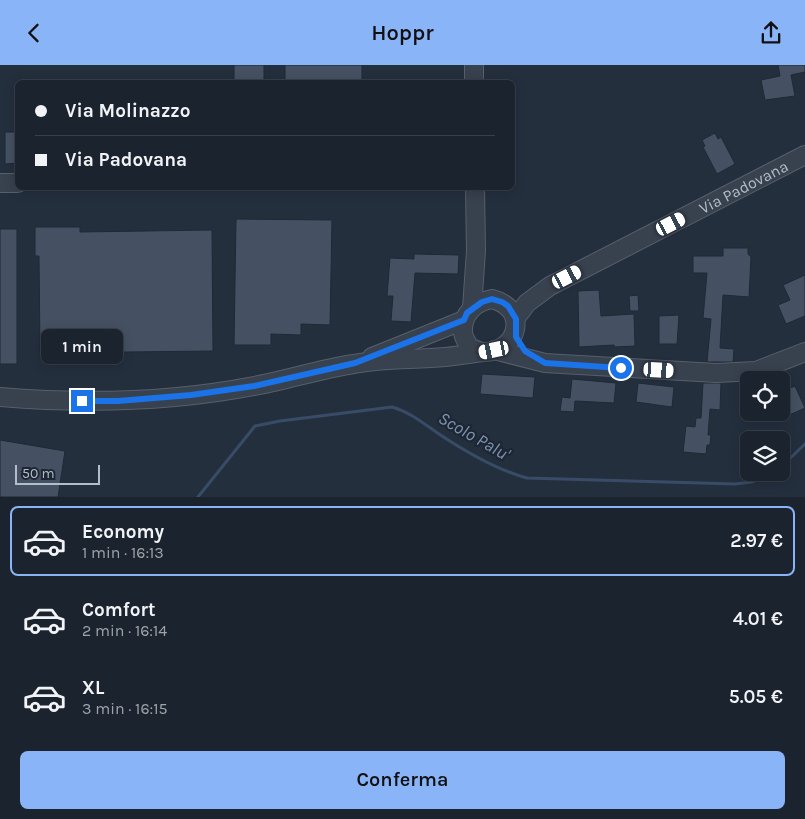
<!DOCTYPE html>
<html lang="it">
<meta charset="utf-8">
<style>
body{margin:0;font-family:Karla,sans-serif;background:#282f3a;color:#f1f3f6;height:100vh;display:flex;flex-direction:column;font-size:19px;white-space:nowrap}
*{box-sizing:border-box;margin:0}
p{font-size:16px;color:#a0a4aa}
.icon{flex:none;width:28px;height:28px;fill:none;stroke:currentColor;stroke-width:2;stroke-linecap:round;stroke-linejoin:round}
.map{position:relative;height:432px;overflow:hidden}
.details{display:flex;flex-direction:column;background:#1b232e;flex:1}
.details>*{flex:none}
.banner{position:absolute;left:15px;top:15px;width:500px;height:110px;border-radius:8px;box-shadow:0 2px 12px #0003,0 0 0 1px #39404a;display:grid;align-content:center;height:110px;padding:0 20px;background:#1b232e}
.tools{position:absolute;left:740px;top:306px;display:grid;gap:10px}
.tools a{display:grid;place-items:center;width:50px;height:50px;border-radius:8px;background:#1b232e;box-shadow:0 2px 12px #0003,0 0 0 1px #39404a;font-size:25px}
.scale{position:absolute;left:15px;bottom:12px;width:85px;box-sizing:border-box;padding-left:5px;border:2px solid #b4bcc9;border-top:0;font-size:14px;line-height:18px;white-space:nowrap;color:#b4bcc9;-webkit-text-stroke:4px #1d2633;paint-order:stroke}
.end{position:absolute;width:22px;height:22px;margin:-11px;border:6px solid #1a73e8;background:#fff;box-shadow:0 0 0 2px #fff}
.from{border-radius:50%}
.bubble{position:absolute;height:35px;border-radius:8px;background:#1b232e;box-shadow:0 2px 12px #0003,0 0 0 1px #39404a;font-size:16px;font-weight:600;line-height:35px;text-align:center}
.car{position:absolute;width:15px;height:30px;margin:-15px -8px;border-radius:6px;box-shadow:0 0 4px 1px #0007;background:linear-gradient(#fff 24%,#345 0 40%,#fff 0 76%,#345 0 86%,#fff 0)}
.banner b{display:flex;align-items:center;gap:18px;height:48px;font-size:19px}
.banner b+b{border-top:1px solid #39404a}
.banner i{width:12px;height:12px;background:#f1f3f6}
ul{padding:9px 0 0;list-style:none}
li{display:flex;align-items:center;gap:15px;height:70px;margin:0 10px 8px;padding:0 10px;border:2px solid transparent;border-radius:8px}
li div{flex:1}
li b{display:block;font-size:19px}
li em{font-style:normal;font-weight:600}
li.on{border-color:#8ab4f8}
li>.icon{width:45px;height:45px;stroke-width:1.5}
.action{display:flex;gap:10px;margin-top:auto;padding:10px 20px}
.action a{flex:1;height:58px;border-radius:8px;background:#8ab4f8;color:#111;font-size:20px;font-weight:600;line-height:58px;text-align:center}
header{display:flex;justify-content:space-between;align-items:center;height:65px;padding:0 20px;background:#8ab4f8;color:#111;font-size:22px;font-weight:600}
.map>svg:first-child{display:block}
</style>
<header><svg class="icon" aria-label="back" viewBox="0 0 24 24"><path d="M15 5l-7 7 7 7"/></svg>Hoppr<svg class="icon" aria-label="share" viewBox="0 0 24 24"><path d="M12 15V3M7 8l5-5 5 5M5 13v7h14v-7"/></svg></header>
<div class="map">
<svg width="805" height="432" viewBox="0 0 805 432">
<rect width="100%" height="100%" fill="#242f3e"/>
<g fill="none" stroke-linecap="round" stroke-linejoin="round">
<!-- stream -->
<g stroke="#394c67" stroke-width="3">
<polyline points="781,402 805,379"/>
<path d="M 198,432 L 255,361 L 280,356 L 392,342 C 410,347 424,359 439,369 C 466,387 497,405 527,413 L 735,419 L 752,417 L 772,408"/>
</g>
</g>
<!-- building -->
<g fill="#455162" stroke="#1f2835">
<rect x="234" y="0" width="30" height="18"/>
<rect x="285" y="0" width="77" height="18"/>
<polygon points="778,0 805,0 805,7 791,10 795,31 765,35 761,15 780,11"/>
<polygon points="5,67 18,67 18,98 5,99"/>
<polygon points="715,68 718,74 721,72 735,99 717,109 703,82 705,81 702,75"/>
<polygon points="236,154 332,155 330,260 301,259 301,270 271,269 271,280 234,280"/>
<polygon points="35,162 80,162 80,167 212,165 213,286 40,288 39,191 35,191"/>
<rect x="0" y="164" width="17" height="135"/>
<polygon points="723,183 748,183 748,189 751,192 749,232 723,230 720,283 734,284 733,297 707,297 711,254 703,253 707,208 693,208 693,191 723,191"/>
<polygon points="414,189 459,190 458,209 415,208 411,257 391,256 393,231 387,231 390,193 414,194"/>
<polygon points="805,210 805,251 786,259 778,240 790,235 783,220"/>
<polygon points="599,225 601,251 634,249 635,281 614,282 614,280 579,282 578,226"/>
<polygon points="638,230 639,246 630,246 629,231"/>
<polygon points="679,250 677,279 659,279 659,251"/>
<polygon points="482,309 535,312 533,333 480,329"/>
<polygon points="572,314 616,318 614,338 575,336 574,347 560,346 562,332 570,333"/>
<polygon points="638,318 674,322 672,342 636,337"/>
<polygon points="703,318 721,318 720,345 710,344 708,370 711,370 710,380 707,380 706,389 683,387 686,361 695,362 696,353 701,353"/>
<polygon points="795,321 805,343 785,352 781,344 781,327"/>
<polygon points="0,375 65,386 58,432 0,432"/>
</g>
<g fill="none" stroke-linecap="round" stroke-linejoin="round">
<defs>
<g id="minor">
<polyline points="474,0 474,18"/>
<polyline points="0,118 18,118"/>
<path d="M 492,234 C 530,244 518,287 484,287 C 479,287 474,284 469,282 C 467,277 463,272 463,267 C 462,249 475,237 492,234 Z"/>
<polyline points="472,243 476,186 475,122"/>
<path id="s1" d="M 515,254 L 527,238 L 550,221 L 805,90"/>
<polyline points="494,285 545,298 716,308 756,306 805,287"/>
<polyline points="372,292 464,255"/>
<path d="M 0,332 C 84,339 171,337 254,321 C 287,315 320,304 354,299 C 384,293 415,295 445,292 C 458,291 470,289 483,287"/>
</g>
</defs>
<!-- minor casing -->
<use href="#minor" stroke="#565f6c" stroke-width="20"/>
<!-- minor -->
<use href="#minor" stroke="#38414e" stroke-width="18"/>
</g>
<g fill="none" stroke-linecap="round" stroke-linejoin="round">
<!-- route -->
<polyline stroke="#1a73e8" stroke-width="6" points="82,336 118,336 191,330 254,321 355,298 464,255 467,248 482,237 492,234 502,237 508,241 516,254 516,272 525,286 545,298 621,303"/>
</g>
<g text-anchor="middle" stroke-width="4.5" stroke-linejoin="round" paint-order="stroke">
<!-- street labels -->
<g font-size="16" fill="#b4bcc9" stroke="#1d2633">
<text dy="6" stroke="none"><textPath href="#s1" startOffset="266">Via Padovana</textPath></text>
</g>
<!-- water labels -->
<g font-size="18" font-style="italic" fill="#7c92b1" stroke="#1d2633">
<text transform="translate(474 371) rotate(30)" y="6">Scolo Palu'</text>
</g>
</g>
</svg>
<div class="tools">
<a><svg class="icon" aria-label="locate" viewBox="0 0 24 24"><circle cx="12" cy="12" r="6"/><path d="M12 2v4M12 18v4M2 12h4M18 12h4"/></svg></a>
<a><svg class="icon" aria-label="layers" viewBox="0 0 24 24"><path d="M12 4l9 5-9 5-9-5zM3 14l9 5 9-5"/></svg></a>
</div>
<div class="scale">50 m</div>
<i class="end from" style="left:621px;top:303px"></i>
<i class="end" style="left:82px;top:336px"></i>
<div class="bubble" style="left:41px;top:264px;width:82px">1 min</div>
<i class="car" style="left:671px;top:159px;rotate:63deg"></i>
<i class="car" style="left:567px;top:212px;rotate:63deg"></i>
<i class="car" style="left:494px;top:285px;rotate:258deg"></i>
<i class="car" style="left:659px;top:305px;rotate:93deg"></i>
<div class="banner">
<b><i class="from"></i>Via Molinazzo</b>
<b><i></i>Via Padovana</b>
</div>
</div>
<section class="details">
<ul>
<li class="on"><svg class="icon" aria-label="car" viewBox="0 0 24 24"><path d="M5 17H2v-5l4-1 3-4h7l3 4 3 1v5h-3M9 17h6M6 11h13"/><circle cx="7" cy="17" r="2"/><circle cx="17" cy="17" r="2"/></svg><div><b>Economy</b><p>1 min · 16:13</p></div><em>2.97 €</em></li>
<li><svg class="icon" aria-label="car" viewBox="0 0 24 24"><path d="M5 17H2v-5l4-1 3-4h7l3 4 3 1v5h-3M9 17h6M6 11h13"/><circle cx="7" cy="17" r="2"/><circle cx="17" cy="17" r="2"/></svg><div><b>Comfort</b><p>2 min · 16:14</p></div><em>4.01 €</em></li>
<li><svg class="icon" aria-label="car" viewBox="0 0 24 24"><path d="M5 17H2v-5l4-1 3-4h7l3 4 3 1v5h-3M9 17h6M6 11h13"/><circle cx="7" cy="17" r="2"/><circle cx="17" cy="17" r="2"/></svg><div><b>XL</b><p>3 min · 16:15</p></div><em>5.05 €</em></li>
</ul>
<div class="action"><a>Conferma</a></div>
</section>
